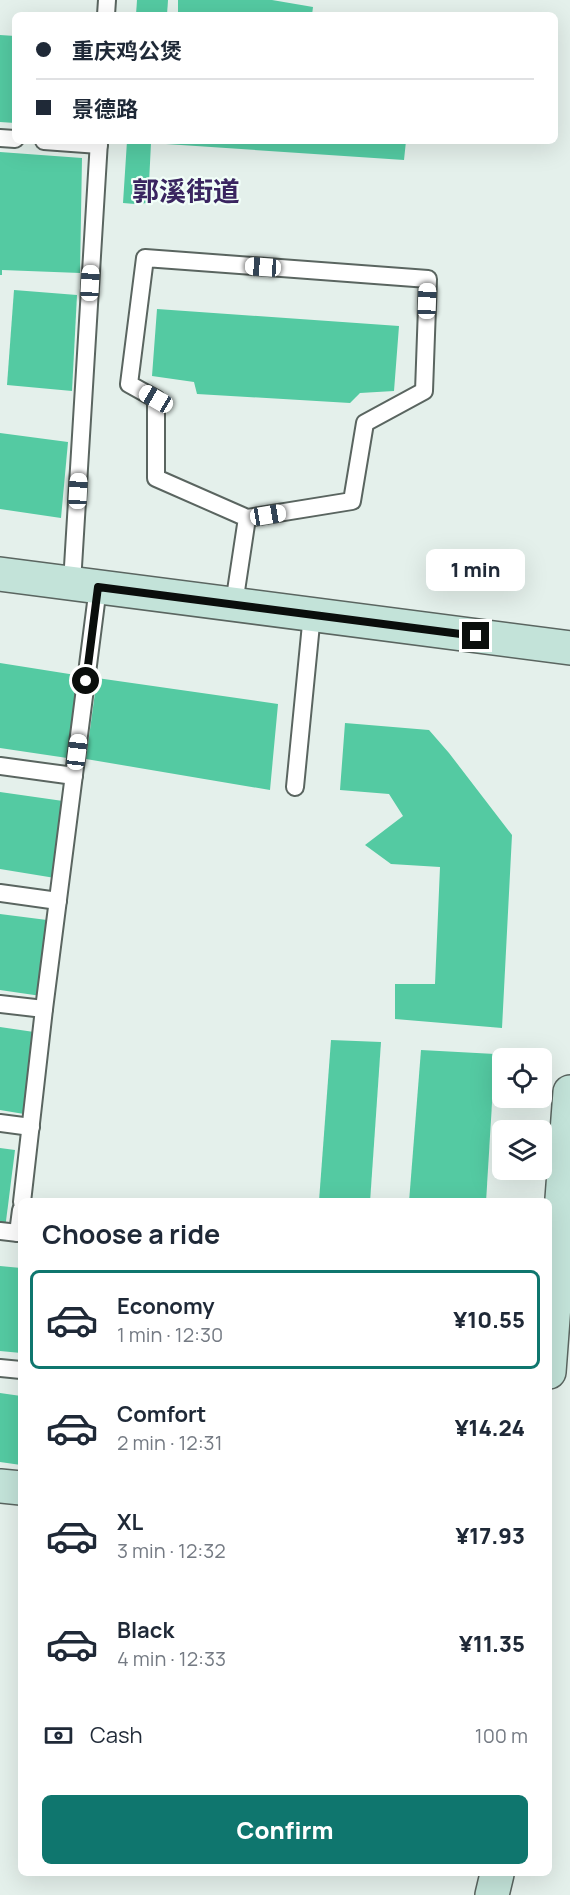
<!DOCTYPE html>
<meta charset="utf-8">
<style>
body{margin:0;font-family:Manrope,"Noto Sans SC",sans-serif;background:#f2f2f3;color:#1f2937;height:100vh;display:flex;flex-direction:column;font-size:22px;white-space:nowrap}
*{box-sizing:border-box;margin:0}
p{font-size:20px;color:#747a83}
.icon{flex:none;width:33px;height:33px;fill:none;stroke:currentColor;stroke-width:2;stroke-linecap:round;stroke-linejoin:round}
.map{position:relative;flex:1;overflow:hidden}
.drawer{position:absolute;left:18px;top:1198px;width:534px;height:678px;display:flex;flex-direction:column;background:#fff;border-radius:9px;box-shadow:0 6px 24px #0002}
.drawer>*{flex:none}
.hud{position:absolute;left:12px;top:12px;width:546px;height:132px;border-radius:9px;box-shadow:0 6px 24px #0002;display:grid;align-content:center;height:132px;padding:0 24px;background:#fff}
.buttons{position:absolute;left:492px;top:1048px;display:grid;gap:12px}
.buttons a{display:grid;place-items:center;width:60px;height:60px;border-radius:9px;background:#fff;box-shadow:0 6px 24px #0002;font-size:30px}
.end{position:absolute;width:27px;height:27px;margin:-14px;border:8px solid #0a0e0c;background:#fff;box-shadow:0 0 0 3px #fff}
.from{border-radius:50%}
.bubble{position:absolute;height:42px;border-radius:9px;background:#fff;box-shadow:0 6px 24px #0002;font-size:20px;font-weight:800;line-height:42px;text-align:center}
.car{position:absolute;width:18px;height:36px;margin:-18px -9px;border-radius:8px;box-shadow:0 0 4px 2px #0007;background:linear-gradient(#fff 24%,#345 0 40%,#fff 0 76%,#345 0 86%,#fff 0)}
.hud b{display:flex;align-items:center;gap:21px;height:57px;font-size:22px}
.hud b+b{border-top:2px solid #e0e1e3}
.hud i{width:15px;height:15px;background:#1f2937}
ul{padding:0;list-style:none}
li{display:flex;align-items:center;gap:18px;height:99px;margin:0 12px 9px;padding:0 12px;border:3px solid transparent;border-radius:9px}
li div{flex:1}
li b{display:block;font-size:22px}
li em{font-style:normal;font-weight:800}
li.active{border-color:#0f766e}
li>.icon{width:54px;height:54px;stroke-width:1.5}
h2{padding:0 24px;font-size:27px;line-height:72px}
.pay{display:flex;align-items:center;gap:15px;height:66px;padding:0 24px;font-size:22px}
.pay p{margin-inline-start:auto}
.action{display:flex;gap:12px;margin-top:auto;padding:12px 24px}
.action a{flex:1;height:69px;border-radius:9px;background:#0f766e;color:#fff;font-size:24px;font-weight:800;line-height:69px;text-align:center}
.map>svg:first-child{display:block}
</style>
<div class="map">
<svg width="570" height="1895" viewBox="0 0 570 1895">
<rect width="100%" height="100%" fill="#e4f0eb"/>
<!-- building -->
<g fill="#54caa2">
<polygon points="137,0 168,0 167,15 136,15"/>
<polygon points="178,0 272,0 313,7 312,15 178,15"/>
<polygon points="0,35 15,36 15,123 0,122"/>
<polygon points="127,141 406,141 404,160 151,143 148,203 135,204 123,203"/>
<polygon points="0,152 82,158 80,273 2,270 2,275 0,275"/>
<polygon points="14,290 77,295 72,391 7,385"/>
<polygon points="157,309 399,326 394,391 360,393 350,403 197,394 194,382 152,376"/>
<polygon points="0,433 68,442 61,518 0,509"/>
<polygon points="0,663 82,676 74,759 0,748"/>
<polygon points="97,678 278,704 270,790 86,759"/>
<polygon points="345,723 429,730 449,753 512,835 502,1028 395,1019 395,984 435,984 440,867 391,864 365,845 403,816 389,794 340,790"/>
<polygon points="0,792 63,801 55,878 0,869"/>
<polygon points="0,914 47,920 41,996 0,990"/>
<polygon points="0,1027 34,1032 24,1114 0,1110"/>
<polygon points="331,1040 381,1042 370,1202 319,1201"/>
<polygon points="421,1050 495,1054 486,1202 409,1202"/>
<polygon points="0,1148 15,1150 5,1229 0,1228"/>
<polygon points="0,1266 21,1268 21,1353 0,1351"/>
<polygon points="0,1393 21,1396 21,1465 0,1462"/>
</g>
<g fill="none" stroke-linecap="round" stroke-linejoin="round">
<defs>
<g id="lane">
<polyline points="106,15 107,0"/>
<polyline points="0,138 15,139"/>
<polyline points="44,141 99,145"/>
<polyline points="72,583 99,141"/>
<polyline points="234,604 247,518 352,501 365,423 424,391 428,279 145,258 129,384 156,399 156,478 247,518"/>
<polyline points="0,766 74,776"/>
<polyline points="295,787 312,614"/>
<polyline points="0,893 58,901"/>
<polyline points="0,1004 44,1009"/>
<polyline points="0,1123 31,1127"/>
<polyline points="22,1202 44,1009 98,587"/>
<polyline points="21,1210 18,1233 21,1233"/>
<polyline points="0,1231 18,1233"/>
<polyline points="0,1368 21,1370"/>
</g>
<g id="secondary">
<polyline points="0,574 570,648"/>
<polyline points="549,1372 570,1092"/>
<polyline points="0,1486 21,1488"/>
<polyline points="492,1895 497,1874"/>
</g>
</defs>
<!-- lane casing -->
<use href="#lane" stroke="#5a6560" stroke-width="20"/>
<!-- secondary casing -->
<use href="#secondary" stroke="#5a6560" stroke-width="36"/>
<!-- lane -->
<use href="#lane" stroke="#fff" stroke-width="16"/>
<!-- secondary -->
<use href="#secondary" stroke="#c3e3d9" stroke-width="33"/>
</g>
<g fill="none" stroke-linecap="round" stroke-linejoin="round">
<!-- route -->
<polyline stroke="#0a0e0c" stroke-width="8" points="86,681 98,587 476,636"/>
</g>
<g text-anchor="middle" stroke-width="4.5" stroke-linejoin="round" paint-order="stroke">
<!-- district labels -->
<g font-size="27" font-weight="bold" fill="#3a2560" stroke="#f1fef8">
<text x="186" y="201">郭溪街道</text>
</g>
</g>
</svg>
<div class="buttons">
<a><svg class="icon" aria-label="locate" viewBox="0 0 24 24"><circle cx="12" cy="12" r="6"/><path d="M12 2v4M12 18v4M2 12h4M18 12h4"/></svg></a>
<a><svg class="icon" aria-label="layers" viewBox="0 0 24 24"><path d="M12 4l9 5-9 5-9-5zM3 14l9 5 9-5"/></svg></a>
</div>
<i class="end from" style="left:86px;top:681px"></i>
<i class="end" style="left:476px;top:636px"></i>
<div class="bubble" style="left:426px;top:549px;width:99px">1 min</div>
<i class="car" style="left:263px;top:267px;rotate:274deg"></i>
<i class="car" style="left:90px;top:283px;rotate:3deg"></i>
<i class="car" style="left:427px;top:301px;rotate:2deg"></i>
<i class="car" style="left:156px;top:399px;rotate:300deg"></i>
<i class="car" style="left:78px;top:491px;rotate:3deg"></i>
<i class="car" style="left:268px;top:515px;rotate:81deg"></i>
<i class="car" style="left:77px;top:752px;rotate:7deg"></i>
<div class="hud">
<b><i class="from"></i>重庆鸡公煲</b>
<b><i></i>景德路</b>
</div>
<section class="drawer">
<h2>Choose a ride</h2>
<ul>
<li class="active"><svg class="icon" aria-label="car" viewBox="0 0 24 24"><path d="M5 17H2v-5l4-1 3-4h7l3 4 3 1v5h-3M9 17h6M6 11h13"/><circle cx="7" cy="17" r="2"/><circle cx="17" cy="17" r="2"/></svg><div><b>Economy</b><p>1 min · 12:30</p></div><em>¥10.55</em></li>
<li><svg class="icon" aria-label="car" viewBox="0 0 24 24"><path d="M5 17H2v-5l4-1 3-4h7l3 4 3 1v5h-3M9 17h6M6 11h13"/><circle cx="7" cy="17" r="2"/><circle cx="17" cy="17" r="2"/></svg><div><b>Comfort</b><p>2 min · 12:31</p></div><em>¥14.24</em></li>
<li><svg class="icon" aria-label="car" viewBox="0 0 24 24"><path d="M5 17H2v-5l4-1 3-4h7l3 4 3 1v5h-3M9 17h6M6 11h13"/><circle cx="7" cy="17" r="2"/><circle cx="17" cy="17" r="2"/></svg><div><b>XL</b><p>3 min · 12:32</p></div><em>¥17.93</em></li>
<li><svg class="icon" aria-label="car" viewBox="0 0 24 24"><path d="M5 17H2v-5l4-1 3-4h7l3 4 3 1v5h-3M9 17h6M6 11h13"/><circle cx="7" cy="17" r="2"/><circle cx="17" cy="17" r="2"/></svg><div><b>Black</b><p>4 min · 12:33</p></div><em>¥11.35</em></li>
</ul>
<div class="pay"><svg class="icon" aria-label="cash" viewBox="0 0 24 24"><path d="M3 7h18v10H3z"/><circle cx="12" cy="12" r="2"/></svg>Cash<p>100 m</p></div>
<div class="action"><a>Confirm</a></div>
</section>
</div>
